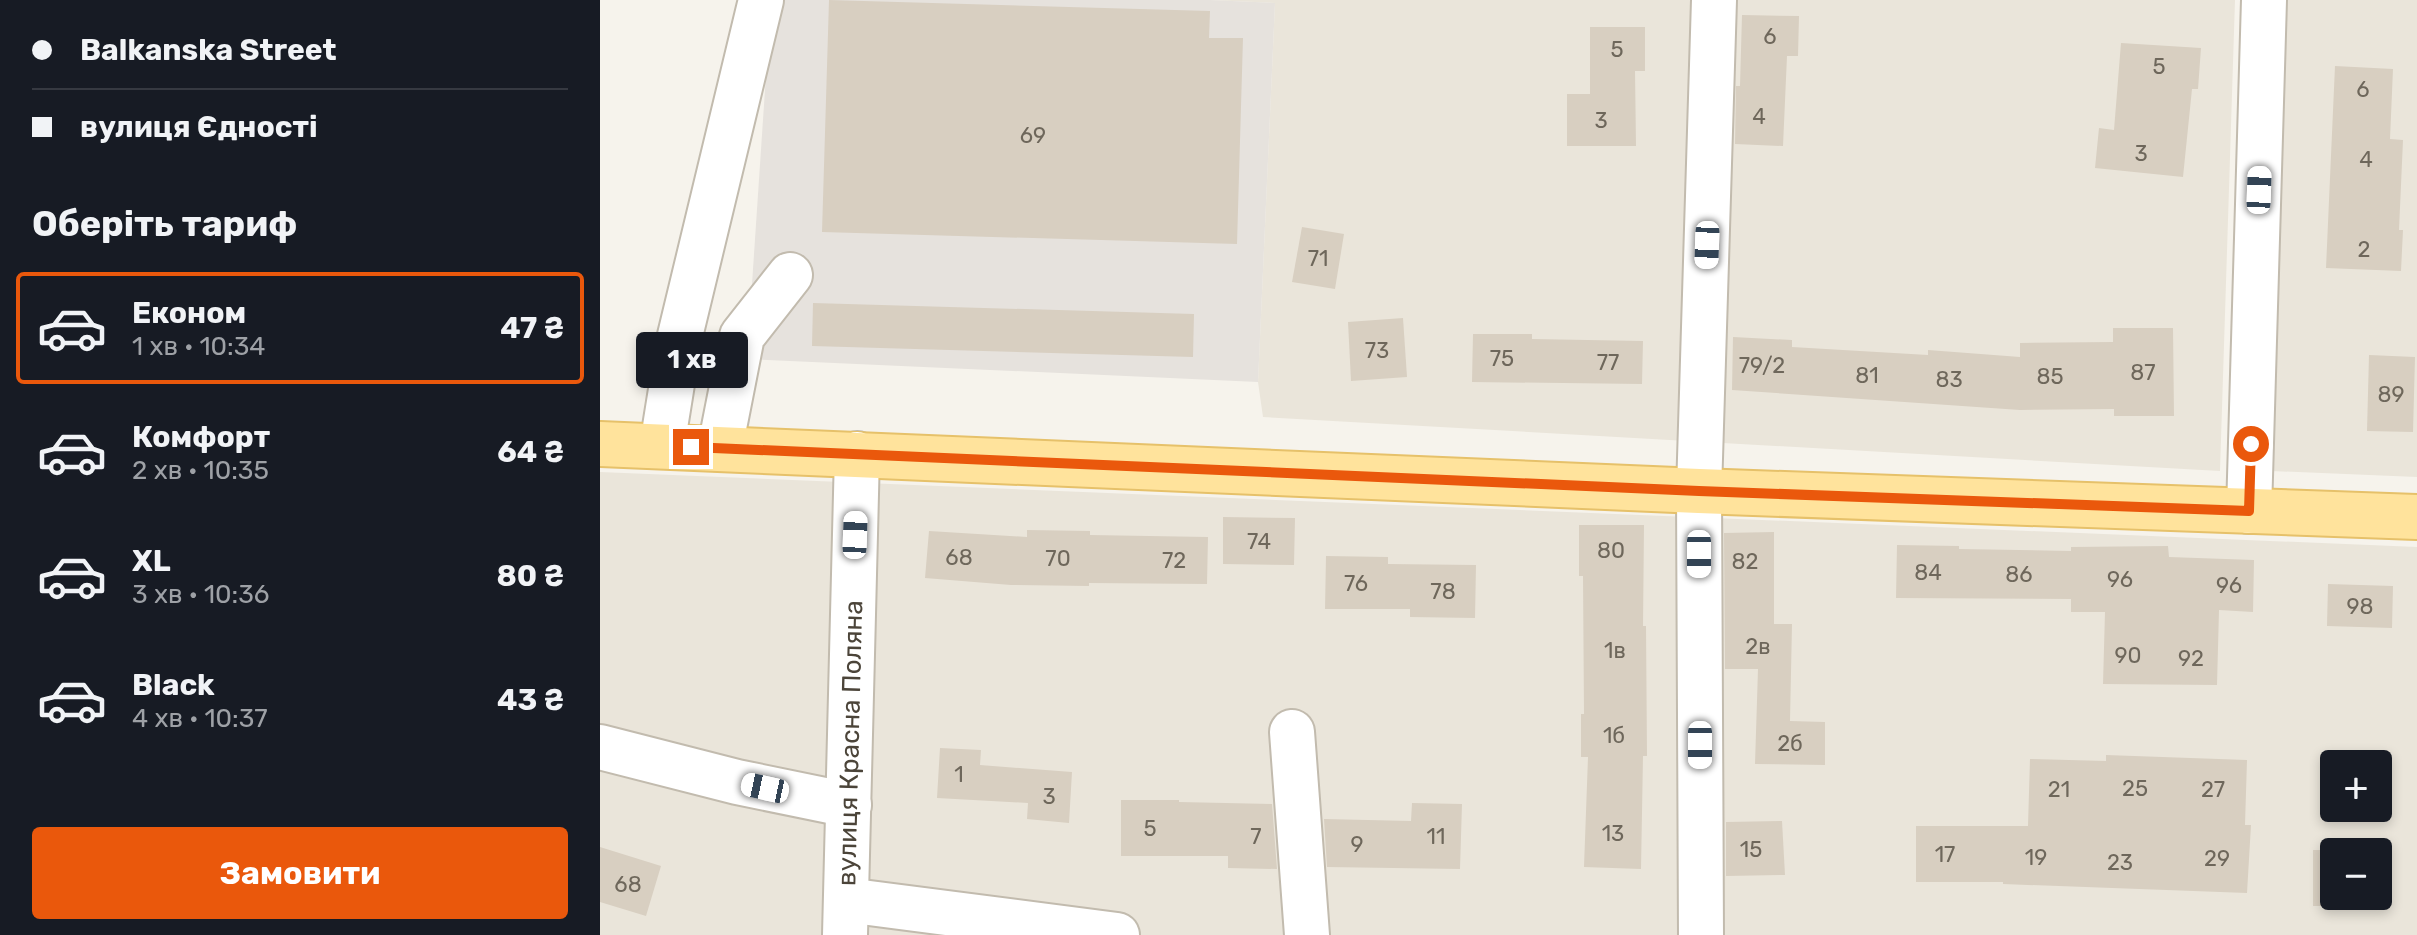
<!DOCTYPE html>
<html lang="uk">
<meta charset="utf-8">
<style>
body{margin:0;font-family:Rubik,sans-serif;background:#20242c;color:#f1f3f6;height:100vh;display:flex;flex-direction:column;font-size:30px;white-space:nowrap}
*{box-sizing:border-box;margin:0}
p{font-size:26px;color:#9ea1a6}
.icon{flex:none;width:44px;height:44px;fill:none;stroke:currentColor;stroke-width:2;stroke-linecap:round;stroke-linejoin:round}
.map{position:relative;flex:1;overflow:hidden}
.drawer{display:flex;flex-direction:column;background:#171b24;width:600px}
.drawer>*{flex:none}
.banner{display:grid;align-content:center;height:176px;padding:0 32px;background:#171b24}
.tools{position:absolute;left:1720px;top:750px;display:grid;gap:16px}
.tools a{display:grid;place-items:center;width:72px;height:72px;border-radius:8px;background:#171b24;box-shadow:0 4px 12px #0003;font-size:40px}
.end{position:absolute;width:36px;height:36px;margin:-18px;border:10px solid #ea580c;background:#fff;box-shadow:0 0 0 4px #fff}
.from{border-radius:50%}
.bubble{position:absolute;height:56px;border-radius:8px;background:#171b24;box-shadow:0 4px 12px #0003;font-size:26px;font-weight:700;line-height:56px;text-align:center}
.car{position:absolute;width:24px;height:48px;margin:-24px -12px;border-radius:10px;box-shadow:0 0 6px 2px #0007;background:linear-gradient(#fff 24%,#345 0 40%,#fff 0 76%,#345 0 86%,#fff 0)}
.banner b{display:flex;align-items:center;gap:28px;height:76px;font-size:30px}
.banner b+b{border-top:2px solid #363941}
.banner i{width:20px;height:20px;background:#f1f3f6}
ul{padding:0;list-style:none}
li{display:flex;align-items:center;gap:24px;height:112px;margin:0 16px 12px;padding:0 16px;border:4px solid transparent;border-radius:8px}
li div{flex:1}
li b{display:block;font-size:30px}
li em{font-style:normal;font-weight:700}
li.selected{border-color:#ea580c}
li>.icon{width:72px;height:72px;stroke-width:1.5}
h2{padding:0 32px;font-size:36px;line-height:96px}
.cta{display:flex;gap:16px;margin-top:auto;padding:16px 32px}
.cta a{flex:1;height:92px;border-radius:8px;background:#ea580c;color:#fff;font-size:32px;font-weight:700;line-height:92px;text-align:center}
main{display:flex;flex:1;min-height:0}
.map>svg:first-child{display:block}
</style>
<main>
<section class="drawer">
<div class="banner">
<b><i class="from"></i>Balkanska Street</b>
<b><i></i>вулиця Єдності</b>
</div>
<h2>Оберіть тариф</h2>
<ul>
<li class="selected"><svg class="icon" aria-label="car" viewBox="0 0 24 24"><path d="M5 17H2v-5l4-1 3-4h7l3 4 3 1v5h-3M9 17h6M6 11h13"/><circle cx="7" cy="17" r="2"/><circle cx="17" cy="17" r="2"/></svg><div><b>Економ</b><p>1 хв · 10:34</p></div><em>47 ₴</em></li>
<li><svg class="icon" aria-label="car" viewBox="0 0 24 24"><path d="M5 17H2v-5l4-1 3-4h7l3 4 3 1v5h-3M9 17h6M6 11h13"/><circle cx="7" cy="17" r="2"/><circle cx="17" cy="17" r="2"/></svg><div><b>Комфорт</b><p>2 хв · 10:35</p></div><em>64 ₴</em></li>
<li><svg class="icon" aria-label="car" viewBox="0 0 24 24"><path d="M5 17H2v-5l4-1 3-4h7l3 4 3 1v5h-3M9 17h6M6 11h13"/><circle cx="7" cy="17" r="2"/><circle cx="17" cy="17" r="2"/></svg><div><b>XL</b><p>3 хв · 10:36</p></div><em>80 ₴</em></li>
<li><svg class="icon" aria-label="car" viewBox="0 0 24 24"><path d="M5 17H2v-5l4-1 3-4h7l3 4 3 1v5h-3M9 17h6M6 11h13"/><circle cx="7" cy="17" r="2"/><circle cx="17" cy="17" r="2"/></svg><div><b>Black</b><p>4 хв · 10:37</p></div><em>43 ₴</em></li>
</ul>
<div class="cta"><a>Замовити</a></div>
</section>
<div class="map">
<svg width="1817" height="935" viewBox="0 0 1817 935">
<rect width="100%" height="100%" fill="#f6f3ec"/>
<!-- residential -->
<g fill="#eae5da" fill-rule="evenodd">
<polygon points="610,0 1635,0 1620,471 663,417 658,382 675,3"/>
<polygon points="1687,0 1817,0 1817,477 1671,471"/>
<path d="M 0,472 L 1817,547 L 1817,935 L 0,935 ZM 1734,764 L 1778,764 L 1778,808 L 1734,808 ZM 1734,852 L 1778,852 L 1778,896 L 1734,896 Z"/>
</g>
<!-- industrial -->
<polygon fill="#e6e2dd" points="171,0 610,0 675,3 658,382 147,359"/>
<!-- building -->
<g fill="#d8cfc1">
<polygon points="229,0 610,11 609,38 643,38 637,244 222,232"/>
<polygon points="1142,15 1199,16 1198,56 1187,56 1183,146 1135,144 1136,86 1140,86"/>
<polygon points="990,27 1045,27 1045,71 1035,71 1036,146 967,146 967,94 990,94"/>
<polygon points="1521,43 1601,48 1598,89 1592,89 1583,177 1495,168 1499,128 1514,130"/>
<polygon points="1735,66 1793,69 1790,139 1803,140 1799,230 1803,230 1801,271 1726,268"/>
<polygon points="702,227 744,234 735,289 692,282"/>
<polygon points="213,303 594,314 593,357 212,346"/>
<polygon points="803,318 807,377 751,381 748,322"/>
<polygon points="1513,328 1573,328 1574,416 1514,416 1514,409 1420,410 1132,390 1133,337 1192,340 1192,347 1328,355 1328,350 1420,357 1420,343 1513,342"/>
<polygon points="873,334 932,334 932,339 1043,341 1042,384 872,382"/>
<polygon points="1769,355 1815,357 1813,432 1767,431"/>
<polygon points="623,517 695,518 694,565 623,564"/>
<polygon points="979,525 1044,525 1043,626 1046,626 1047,756 1043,756 1041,869 984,867 988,757 981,757 981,714 984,714 983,576 979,576"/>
<polygon points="427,530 490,531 490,535 608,537 607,584 489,583 489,586 411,585 325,578 329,531 427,537"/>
<polygon points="1174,532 1174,624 1192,624 1190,721 1225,722 1225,765 1155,764 1158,669 1125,669 1124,533"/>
<polygon points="1297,545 1359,546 1359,549 1471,551 1471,547 1568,546 1569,557 1654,560 1653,612 1619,610 1617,685 1503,684 1505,612 1471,612 1471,599 1296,598"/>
<polygon points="726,556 788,557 788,564 876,565 875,618 810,617 810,609 725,609"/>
<polygon points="1728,584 1793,586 1792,628 1727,626"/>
<polygon points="340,748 381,750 380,765 472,772 469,823 427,819 428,803 337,798"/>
<polygon points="1506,755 1647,760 1645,825 1651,825 1647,893 1403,884 1403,882 1316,882 1316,826 1428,826 1430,759 1506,761"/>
<polygon points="521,800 579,800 579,802 672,804 677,869 628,868 628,856 521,856"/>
<polygon points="812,803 862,804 860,869 727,867 724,819 811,821"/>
<polygon points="1182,821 1185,875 1126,876 1126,822"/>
<polygon points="0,847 61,866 46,916 0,902"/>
<polygon points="1713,850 1770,850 1770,852 1734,852 1734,896 1770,896 1771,906 1713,906"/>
</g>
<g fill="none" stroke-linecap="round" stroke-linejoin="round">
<defs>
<g id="minor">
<polyline points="62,446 79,340 161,0"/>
<polyline points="120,448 142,336 190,275"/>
<polyline points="1649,511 1664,0"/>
<polyline points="692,732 707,935"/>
<polyline points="0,747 137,782 249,805"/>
<polyline points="246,900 517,935"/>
<path id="s1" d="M 245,935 L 257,454"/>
<polyline points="1101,935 1099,491 1114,0"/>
</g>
<polyline id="major" points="0,444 1099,491 1817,517"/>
</defs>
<!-- minor casing -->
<use href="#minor" stroke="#c2bbae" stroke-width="48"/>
<!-- major casing -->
<use href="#major" stroke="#e6c16a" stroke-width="48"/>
<!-- minor -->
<use href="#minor" stroke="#fff" stroke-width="44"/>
<!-- major -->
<use href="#major" stroke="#ffe39c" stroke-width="44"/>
</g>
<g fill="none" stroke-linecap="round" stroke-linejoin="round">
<!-- route -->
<polyline stroke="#ea580c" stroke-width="10" points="91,447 1099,491 1649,511 1651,444"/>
</g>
<g text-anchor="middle" stroke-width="7" stroke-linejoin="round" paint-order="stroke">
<!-- number labels -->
<g font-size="22" fill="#6e675b">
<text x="1170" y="44">6</text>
<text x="1017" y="57">5</text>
<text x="1559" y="74">5</text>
<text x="1763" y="97">6</text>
<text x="1159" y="124">4</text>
<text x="1001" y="128">3</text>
<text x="433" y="143">69</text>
<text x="1541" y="161">3</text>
<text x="1766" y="167">4</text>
<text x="1764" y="257">2</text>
<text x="718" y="266">71</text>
<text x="777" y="358">73</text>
<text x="902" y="366">75</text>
<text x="1008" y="370">77</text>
<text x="1162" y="373">79/2</text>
<text x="1543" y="380">87</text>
<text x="1267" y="383">81</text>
<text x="1450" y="384">85</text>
<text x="1349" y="387">83</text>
<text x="1791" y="402">89</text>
<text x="659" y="549">74</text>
<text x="1011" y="558">80</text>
<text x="359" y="565">68</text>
<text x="458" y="566">70</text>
<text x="574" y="568">72</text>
<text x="1145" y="569">82</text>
<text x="1328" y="580">84</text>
<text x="1419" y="582">86</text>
<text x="1520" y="587">96</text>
<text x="756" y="591">76</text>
<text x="1629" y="593">96</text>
<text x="843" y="599">78</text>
<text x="1760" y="614">98</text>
<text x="1158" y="654">2в</text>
<text x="1015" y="658">1в</text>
<text x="1528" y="663">90</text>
<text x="1591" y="666">92</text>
<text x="1014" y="743">1б</text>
<text x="1190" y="751">2б</text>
<text x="359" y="782">1</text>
<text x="1535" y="796">25</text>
<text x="1459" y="797">21</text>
<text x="1613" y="797">27</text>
<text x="449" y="804">3</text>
<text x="550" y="836">5</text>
<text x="1013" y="841">13</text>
<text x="656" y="844">7</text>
<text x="836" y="844">11</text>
<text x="757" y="852">9</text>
<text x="1151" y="857">15</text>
<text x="1345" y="862">17</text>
<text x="1436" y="865">19</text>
<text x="1617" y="866">29</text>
<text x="1520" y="870">23</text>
<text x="28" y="892">68</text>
</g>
<!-- street labels -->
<g font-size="26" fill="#4b4439" stroke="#fff">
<text dy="9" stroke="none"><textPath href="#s1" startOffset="192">вулиця Красна Поляна</textPath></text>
</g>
</g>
</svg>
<div class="tools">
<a>+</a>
<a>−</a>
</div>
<i class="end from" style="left:1651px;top:444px"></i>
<i class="end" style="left:91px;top:447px"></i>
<div class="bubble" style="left:36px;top:332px;width:112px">1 хв</div>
<i class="car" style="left:1659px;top:190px;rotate:2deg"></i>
<i class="car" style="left:1107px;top:245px;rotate:182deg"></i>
<i class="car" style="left:255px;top:535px;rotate:2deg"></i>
<i class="car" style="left:1099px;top:554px;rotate:180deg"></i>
<i class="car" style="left:1100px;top:745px;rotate:180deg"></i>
<i class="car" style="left:165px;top:788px;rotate:282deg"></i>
</div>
</main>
